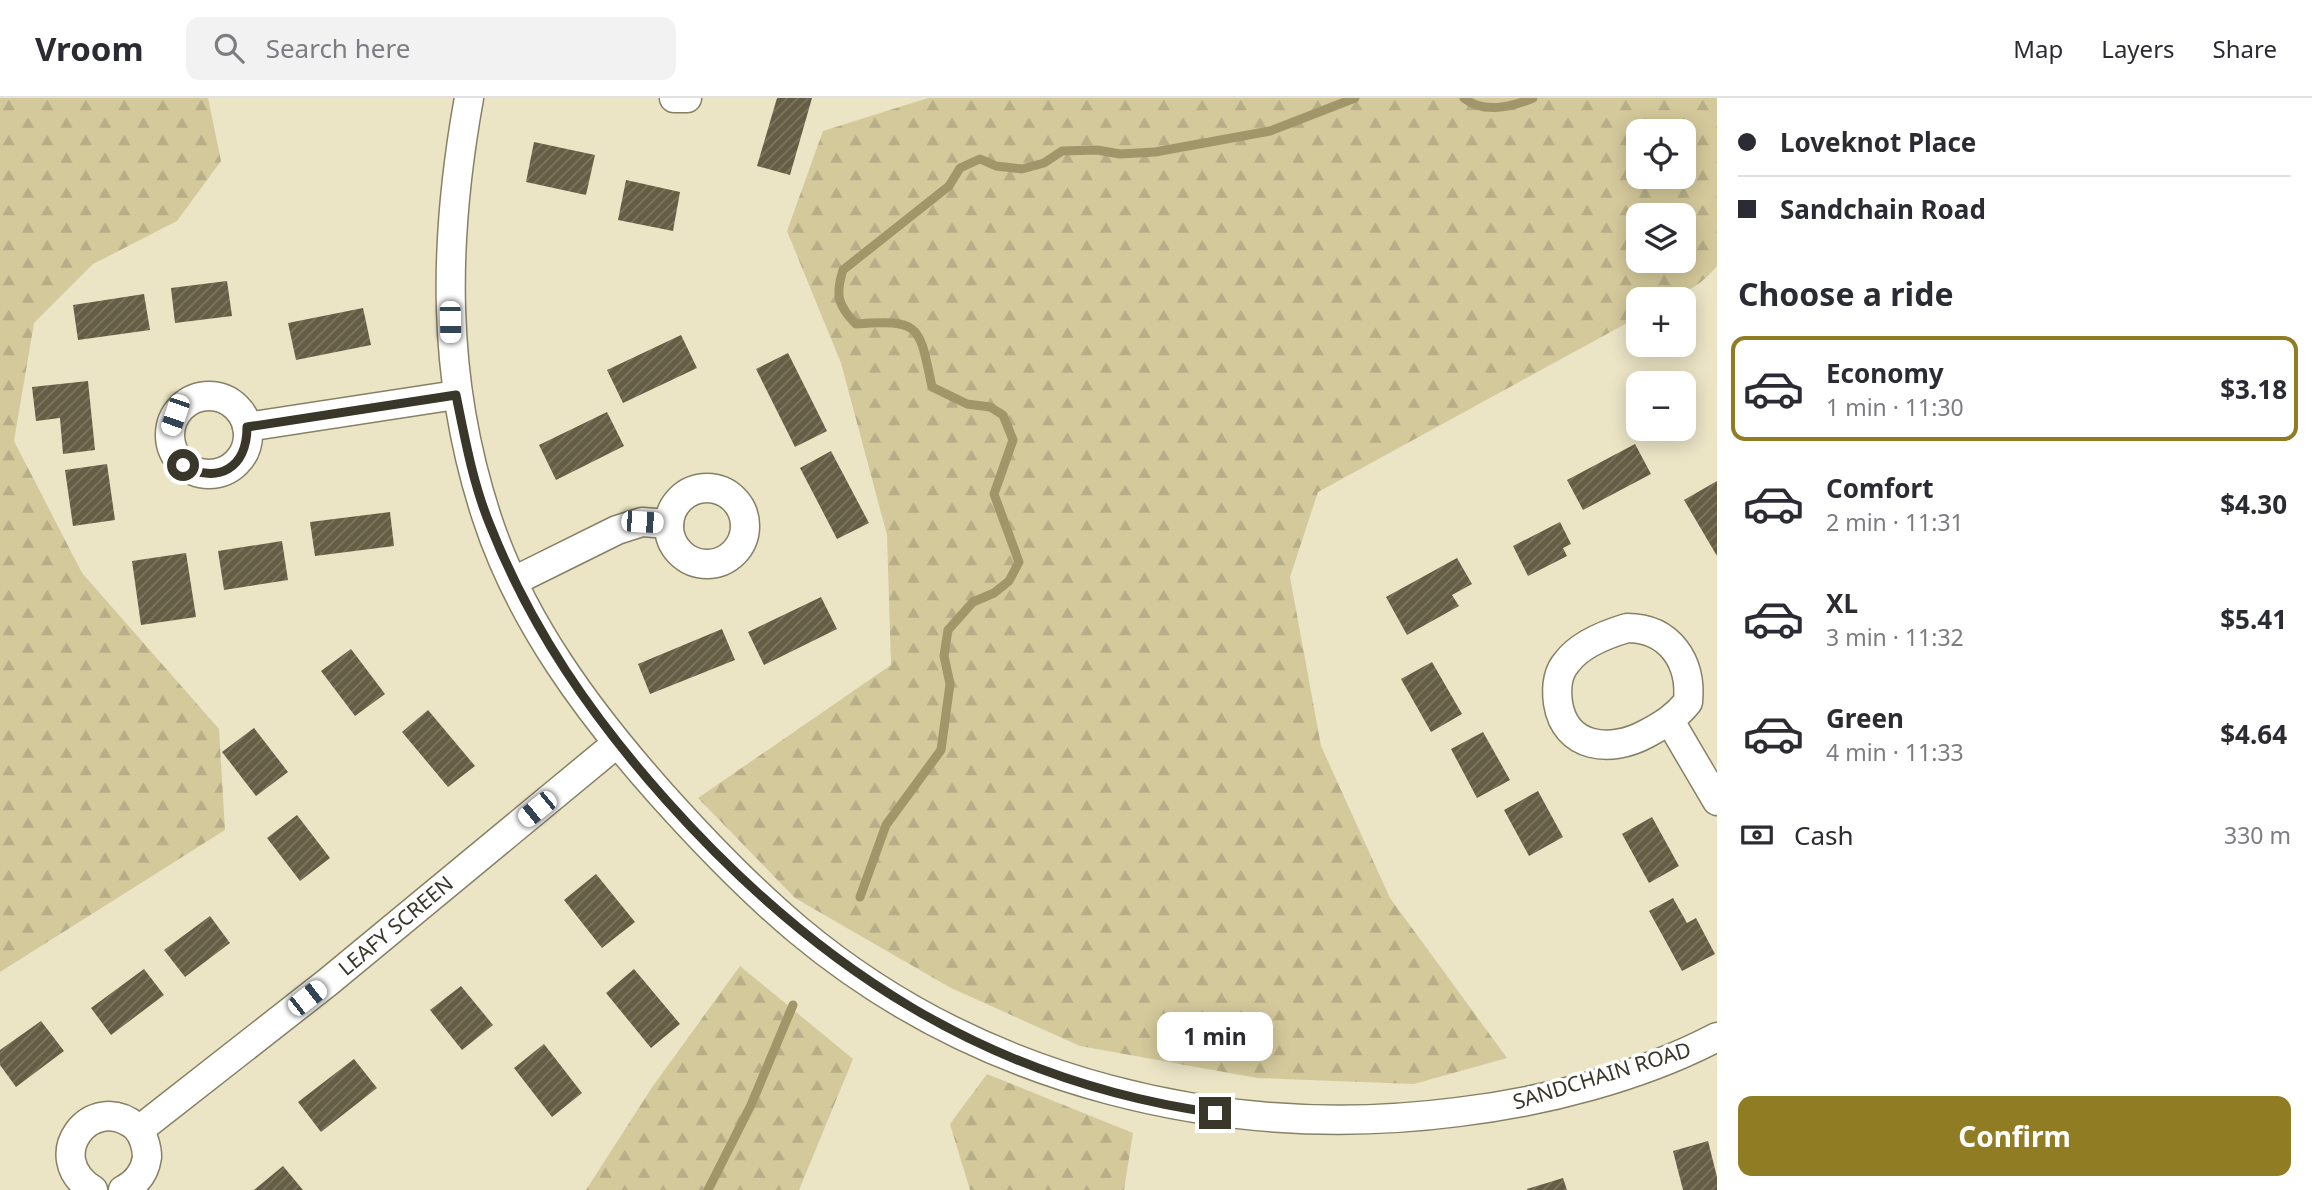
<!DOCTYPE html>
<meta charset="utf-8">
<style>
body{margin:0;font-family:"Noto Sans",sans-serif;background:#f2f2f3;color:#2b2b33;height:100vh;display:flex;flex-direction:column;font-size:26px;white-space:nowrap}
*{box-sizing:border-box;margin:0}
p{font-size:23px;color:#7c7c81}
.icon{flex:none;width:38px;height:38px;fill:none;stroke:currentColor;stroke-width:2;stroke-linecap:round;stroke-linejoin:round}
.map{position:relative;flex:1;overflow:hidden}
.sheet{display:flex;flex-direction:column;background:#fff;width:595px}
.sheet>*{flex:none}
.banner{display:grid;align-content:center;height:154px;padding:0 21px;background:#fff}
.fabs{position:absolute;left:1626px;top:21px;display:grid;gap:14px}
.fabs a{display:grid;place-items:center;width:70px;height:70px;border-radius:14px;background:#fff;box-shadow:0 4px 18px #0003;font-size:35px}
.end{position:absolute;width:32px;height:32px;margin:-16px;border:9px solid #39362a;background:#fff;box-shadow:0 0 0 4px #fff}
.from{border-radius:50%}
.bubble{position:absolute;height:49px;border-radius:14px;background:#fff;box-shadow:0 4px 18px #0003;font-size:23px;font-weight:700;line-height:49px;text-align:center}
.car{position:absolute;width:21px;height:42px;margin:-21px -10px;border-radius:9px;box-shadow:0 0 5px 2px #0007;background:linear-gradient(#fff 24%,#345 0 40%,#fff 0 76%,#345 0 86%,#fff 0)}
.banner b{display:flex;align-items:center;gap:24px;height:66px;font-size:26px}
.banner b+b{border-top:2px solid #e1e1e2}
.banner i{width:18px;height:18px;background:#2b2b33}
ul{padding:0;list-style:none}
li{display:flex;align-items:center;gap:21px;height:105px;margin:0 14px 10px;padding:0 7px;border:4px solid transparent;border-radius:14px}
li div{flex:1}
li b{display:block;font-size:26px}
li em{font-style:normal;font-weight:700}
li.selected{border-color:#907d23}
li>.icon{width:63px;height:63px;stroke-width:1.5}
h2{padding:0 21px;font-size:32px;line-height:84px}
.pay{display:flex;align-items:center;gap:18px;height:77px;padding:0 21px;font-size:26px}
.pay p{margin-inline-start:auto}
.button{display:flex;gap:14px;margin-top:auto;padding:14px 21px}
.button a{flex:1;height:80px;border-radius:14px;background:#907d23;color:#fff;font-size:28px;font-weight:700;line-height:80px;text-align:center}
header{display:flex;align-items:center;gap:42px;box-sizing:border-box;height:98px;padding:0 35px;background:#fff;border-bottom:2px solid #e1e1e2}
header strong{font-size:33px}
nav{display:flex;gap:38px;margin-inline-start:auto;font-size:24px}
.search{width:490px;height:63px;background:#f2f2f3;display:flex;align-items:center;gap:18px;box-sizing:border-box;padding:0 24px;border-radius:14px;color:#7c7c81;font-size:26px}
main{display:flex;flex:1;min-height:0}
.map>svg:first-child{display:block}
</style>
<header>
<strong>Vroom</strong>
<div class="search"><svg class="icon" aria-label="search" viewBox="0 0 24 24"><circle cx="10" cy="10" r="6"/><path d="M15 15l6 6"/></svg>Search here</div>
<nav><a>Map</a><a>Layers</a><a>Share</a></nav>
</header>
<main>
<div class="map">
<svg width="1717" height="1092" viewBox="0 0 1717 1092">
<defs>
<pattern id="forest-firs" width="22" height="20" patternUnits="userSpaceOnUse" patternTransform="scale(1.75)"><rect width="22" height="20" fill="#d4c99b"/><path d="M5 1l3.5 6h-7zM16 11l3.5 6h-7z" fill="#b7ad86"/></pattern>
<pattern id="building-hatch" width="6" height="6" patternUnits="userSpaceOnUse" patternTransform="scale(1.75)"><rect width="6" height="6" fill="#655e44"/><path d="M-1 1l2-2M0 6l6-6M5 7l2-2" fill="none" stroke="#7d7763"/></pattern>
</defs>
<rect width="100%" height="100%" fill="#ebe4c5"/>
<!-- forest -->
<g fill="url(#forest-firs)" fill-rule="evenodd">
<polygon points="0,0 208,0 221,63 177,123 93,166 34,225 14,343 82,475 219,631 225,732 0,874"/>
<path d="M 928,0 L 1717,0 L 1717,168 C 1693,196 1674,201 1638,201 L 1638,219 L 1318,394 L 1290,479 L 1321,648 L 1390,800 L 1507,960 L 1414,986 L 1257,980 L 1080,948 L 951,890 L 795,800 L 698,700 L 891,567 L 887,437 L 841,265 L 787,133 L 823,33 ZM 1684,33 L 1684,79 L 1638,79 L 1638,33 ZM 1684,117 L 1684,163 L 1638,163 L 1638,117 Z"/>
<polygon points="740,868 853,961 799,1092 586,1092 653,988"/>
<polygon points="987,976 1133,1035 1124,1092 970,1092 950,1026"/>
</g>
<g fill="none" stroke-linecap="round" stroke-linejoin="round">
<!-- stream -->
<g stroke="#a19669" stroke-width="9">
<path d="M 1464,0 C 1483,16 1512,9 1533,0"/>
<path d="M 860,799 L 886,727 L 941,652 L 950,586 L 944,558 L 948,532 L 973,504 L 994,495 L 1009,483 L 1019,464 L 994,396 L 1013,342 L 1003,317 L 990,309 L 967,306 L 932,289 C 919,228 922,221 856,226 C 838,208 835,197 843,172 L 949,88 L 960,70 L 980,61 L 996,68 L 1022,71 L 1044,65 L 1062,53 L 1097,52 L 1120,56 L 1155,54 L 1270,33 L 1355,0"/>
<polyline points="708,1092 751,1007 793,907"/>
</g>
</g>
<!-- building -->
<g fill="url(#building-hatch)">
<polygon points="777,0 812,0 790,77 757,68"/>
<polygon points="534,44 595,57 586,97 526,84"/>
<polygon points="626,82 680,94 673,133 618,122"/>
<polygon points="227,183 232,218 175,225 171,190"/>
<polygon points="144,196 150,232 78,242 73,207"/>
<polygon points="363,210 371,247 296,262 288,225"/>
<polygon points="681,237 697,270 623,305 607,272"/>
<polygon points="788,255 827,333 795,349 756,271"/>
<polygon points="88,283 95,352 63,356 60,320 36,323 32,289"/>
<polygon points="607,314 624,348 556,382 539,347"/>
<polygon points="1635,346 1651,376 1583,412 1567,382"/>
<polygon points="831,353 869,425 837,441 800,370"/>
<polygon points="107,366 115,422 73,428 65,372"/>
<polygon points="1717,383 1717,458 1684,402"/>
<polygon points="390,414 394,448 315,458 310,424"/>
<polygon points="1560,424 1571,446 1563,450 1567,458 1528,478 1513,448"/>
<polygon points="282,443 288,482 224,492 218,453"/>
<polygon points="186,455 196,519 141,527 132,463"/>
<polygon points="1457,460 1472,486 1452,497 1459,508 1407,537 1386,499"/>
<polygon points="821,499 837,531 764,567 748,534"/>
<polygon points="722,531 735,562 650,596 638,566"/>
<polygon points="351,551 385,596 355,618 321,573"/>
<polygon points="1432,564 1462,616 1431,634 1401,581"/>
<polygon points="428,612 475,668 448,689 402,634"/>
<polygon points="254,630 288,674 256,698 222,654"/>
<polygon points="1483,634 1510,682 1477,700 1451,651"/>
<polygon points="1538,693 1563,739 1529,758 1504,712"/>
<polygon points="297,717 330,760 300,783 267,740"/>
<polygon points="1652,719 1679,768 1649,785 1622,736"/>
<polygon points="596,776 635,824 602,850 564,802"/>
<polygon points="1673,800 1687,825 1696,820 1715,856 1682,873 1649,813"/>
<polygon points="210,818 230,845 185,879 164,852"/>
<polygon points="144,871 164,897 111,937 91,910"/>
<polygon points="634,871 680,926 651,950 606,895"/>
<polygon points="461,888 493,927 462,952 430,912"/>
<polygon points="41,923 64,953 16,989 0,967 0,952"/>
<polygon points="544,946 582,995 552,1019 514,970"/>
<polygon points="354,961 377,990 321,1034 298,1004"/>
<polygon points="1708,1043 1717,1079 1717,1092 1683,1092 1673,1053"/>
<polygon points="283,1068 303,1092 254,1092"/>
<polygon points="1563,1080 1567,1092 1527,1092 1527,1091"/>
</g>
<g fill="none" stroke-linecap="round" stroke-linejoin="round">
<defs>
<g id="minor">
<path d="M 469,0 C 443,144 441,280 487,420 C 521,524 589,615 661,696 C 704,744 748,790 798,832 C 981,985 1225,1044 1458,1014 C 1543,1004 1641,979 1717,939"/>
<polyline points="674,0 687,0"/>
<circle cx="209" cy="337" r="39"/>
<polyline points="247,329 456,297"/>
<circle cx="707" cy="428" r="38"/>
<polyline points="514,483 617,432 642,424 669,426"/>
<path d="M 1627,530 C 1670,530 1692,564 1688,604 C 1676,619 1663,627 1646,636 C 1611,655 1565,651 1558,605 C 1556,590 1557,575 1567,564 C 1580,546 1607,536 1627,530 Z"/>
<polyline points="1670,623 1717,703"/>
<polyline points="139,1032 328,884 616,646"/>
<path d="M 93,1092 C 40,1059 92,992 136,1029 C 143,1036 147,1049 147,1059 C 145,1074 137,1085 123,1092"/>
</g>
</defs>
<!-- minor casing -->
<use href="#minor" stroke="#878065" stroke-width="31"/>
<!-- minor -->
<use href="#minor" stroke="#fff" stroke-width="28"/>
</g>
<g fill="none" stroke-linecap="round" stroke-linejoin="round">
<!-- route -->
<path stroke="#39362a" stroke-width="9" d="M 183,367 C 218,387 247,370 247,329 L 456,297 C 465,341 473,386 490,427 C 531,531 592,619 666,702 C 816,870 988,983 1215,1015"/>
</g>
<g text-anchor="middle" stroke-width="7" stroke-linejoin="round" paint-order="stroke">
<!-- street labels -->
<g font-size="21" fill="#39362a" stroke="#fff">
<text transform="translate(396 828) rotate(-40)" y="7">LEAFY SCREEN</text>
<text transform="translate(1602 978) rotate(-17)" y="7">SANDCHAIN ROAD</text>
</g>
</g>
</svg>
<div class="fabs">
<a><svg class="icon" aria-label="locate" viewBox="0 0 24 24"><circle cx="12" cy="12" r="6"/><path d="M12 2v4M12 18v4M2 12h4M18 12h4"/></svg></a>
<a><svg class="icon" aria-label="layers" viewBox="0 0 24 24"><path d="M12 4l9 5-9 5-9-5zM3 14l9 5 9-5"/></svg></a>
<a>+</a>
<a>−</a>
</div>
<i class="end from" style="left:183px;top:367px"></i>
<i class="end" style="left:1215px;top:1015px"></i>
<div class="bubble" style="left:1157px;top:914px;width:116px">1 min</div>
<i class="car" style="left:450px;top:224px;rotate:179deg"></i>
<i class="car" style="left:175px;top:317px;rotate:199deg"></i>
<i class="car" style="left:642px;top:424px;rotate:93deg"></i>
<i class="car" style="left:537px;top:711px;rotate:231deg"></i>
<i class="car" style="left:307px;top:900px;rotate:52deg"></i>
</div>
<section class="sheet">
<div class="banner">
<b><i class="from"></i>Loveknot Place</b>
<b><i></i>Sandchain Road</b>
</div>
<h2>Choose a ride</h2>
<ul>
<li class="selected"><svg class="icon" aria-label="car" viewBox="0 0 24 24"><path d="M5 17H2v-5l4-1 3-4h7l3 4 3 1v5h-3M9 17h6M6 11h13"/><circle cx="7" cy="17" r="2"/><circle cx="17" cy="17" r="2"/></svg><div><b>Economy</b><p>1 min · 11:30</p></div><em>$3.18</em></li>
<li><svg class="icon" aria-label="car" viewBox="0 0 24 24"><path d="M5 17H2v-5l4-1 3-4h7l3 4 3 1v5h-3M9 17h6M6 11h13"/><circle cx="7" cy="17" r="2"/><circle cx="17" cy="17" r="2"/></svg><div><b>Comfort</b><p>2 min · 11:31</p></div><em>$4.30</em></li>
<li><svg class="icon" aria-label="car" viewBox="0 0 24 24"><path d="M5 17H2v-5l4-1 3-4h7l3 4 3 1v5h-3M9 17h6M6 11h13"/><circle cx="7" cy="17" r="2"/><circle cx="17" cy="17" r="2"/></svg><div><b>XL</b><p>3 min · 11:32</p></div><em>$5.41</em></li>
<li><svg class="icon" aria-label="car" viewBox="0 0 24 24"><path d="M5 17H2v-5l4-1 3-4h7l3 4 3 1v5h-3M9 17h6M6 11h13"/><circle cx="7" cy="17" r="2"/><circle cx="17" cy="17" r="2"/></svg><div><b>Green</b><p>4 min · 11:33</p></div><em>$4.64</em></li>
</ul>
<div class="pay"><svg class="icon" aria-label="cash" viewBox="0 0 24 24"><path d="M3 7h18v10H3z"/><circle cx="12" cy="12" r="2"/></svg>Cash<p>330 m</p></div>
<div class="button"><a>Confirm</a></div>
</section>
</main>
